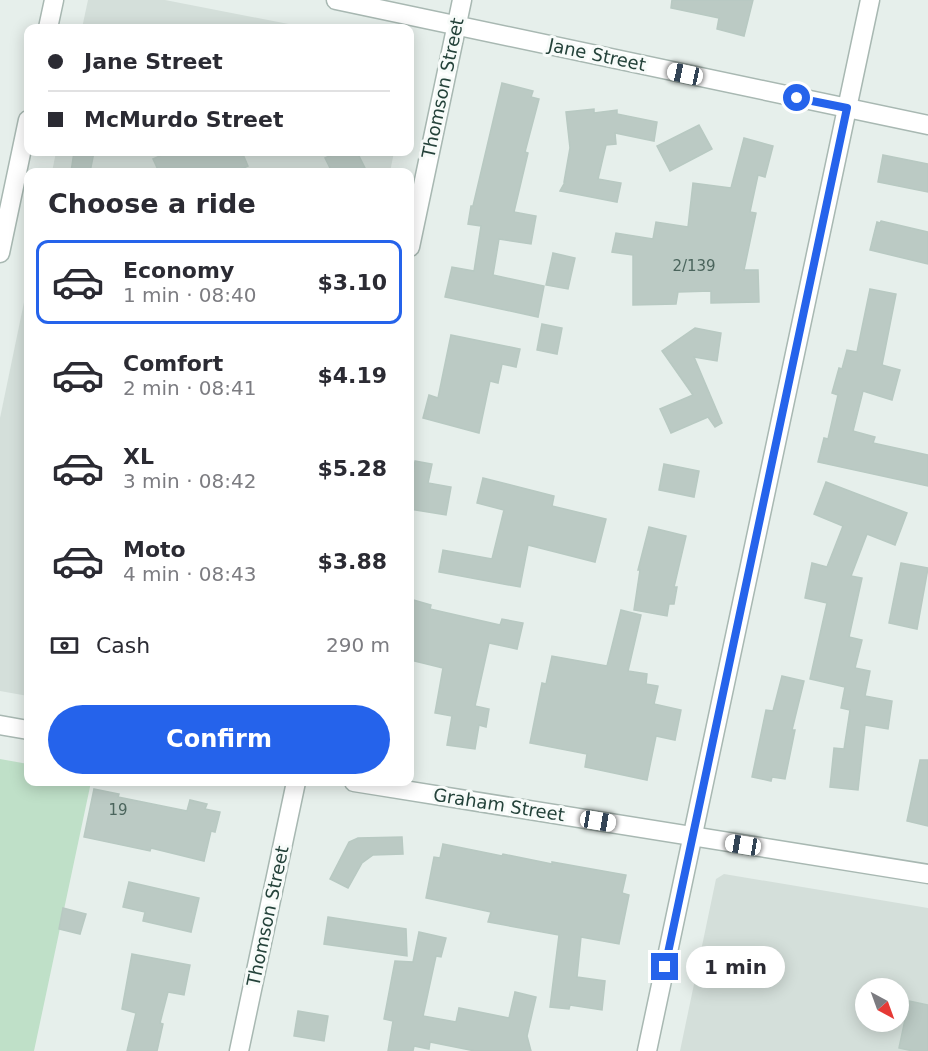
<!DOCTYPE html>
<meta charset="utf-8">
<style>
body{margin:0;font-family:"DejaVu Sans",sans-serif;background:#f7f7f7;color:#2b2b33;height:100vh;display:flex;flex-direction:column;font-size:22px;white-space:nowrap}
*{box-sizing:border-box;margin:0}
p{font-size:20px;color:#7c7c81}
.icon{flex:none;width:33px;height:33px;fill:none;stroke:currentColor;stroke-width:2;stroke-linecap:round;stroke-linejoin:round}
.map{position:relative;flex:1;overflow:hidden}
.side{position:absolute;left:24px;top:168px;width:390px;height:618px;display:flex;flex-direction:column;background:#fff;border-radius:12px;box-shadow:0 3px 15px #0003}
.side>*{flex:none}
.top-card{position:absolute;left:24px;top:24px;width:390px;height:132px;border-radius:12px;box-shadow:0 3px 15px #0003;display:grid;align-content:center;height:132px;padding:0 24px;background:#fff}
.needle{width:39px;rotate:139deg}
.buttons{position:absolute;left:855px;top:978px;display:grid;gap:12px}
.buttons a{display:grid;place-items:center;width:54px;height:54px;border-radius:50%;background:#fff;box-shadow:0 3px 15px #0003;font-size:30px}
.end{position:absolute;width:27px;height:27px;margin:-14px;border:8px solid #2563eb;background:#fff;box-shadow:0 0 0 3px #fff}
.from{border-radius:50%}
.bubble{position:absolute;height:42px;border-radius:21px;background:#fff;box-shadow:0 3px 15px #0003;font-size:20px;font-weight:800;line-height:42px;text-align:center}
.car{position:absolute;width:18px;height:36px;margin:-18px -9px;border-radius:8px;box-shadow:0 0 4px 2px #0007;background:linear-gradient(#fff 24%,#345 0 40%,#fff 0 76%,#345 0 86%,#fff 0)}
.top-card b{display:flex;align-items:center;gap:21px;height:57px;font-size:22px}
.top-card b+b{border-top:2px solid #e1e1e2}
.top-card i{width:15px;height:15px;background:#2b2b33}
ul{padding:0;list-style:none}
li{display:flex;align-items:center;gap:18px;height:84px;margin:0 12px 9px;padding:0 12px;border:3px solid transparent;border-radius:12px}
li div{flex:1}
li b{display:block;font-size:22px}
li em{font-style:normal;font-weight:800}
li.on{border-color:#2563eb}
li>.icon{width:54px;height:54px;stroke-width:1.5}
h2{padding:0 24px;font-size:27px;line-height:72px}
.pay{display:flex;align-items:center;gap:15px;height:66px;padding:0 24px;font-size:22px}
.pay p{margin-inline-start:auto}
.button{display:flex;gap:12px;margin-top:auto;padding:12px 24px}
.button a{flex:1;height:69px;border-radius:36px;background:#2563eb;color:#fff;font-size:24px;font-weight:800;line-height:69px;text-align:center}
.map>svg:first-child{display:block}
</style>
<div class="map">
<svg width="928" height="1051" viewBox="0 0 928 1051">
<rect width="100%" height="100%" fill="#e6efeb"/>
<!-- built -->
<g fill="#d4dfda" fill-rule="evenodd">
<polygon points="88,0 165,0 309,28 82,28"/>
<polygon points="56,152 394,152 390,172 52,172"/>
<polygon points="28,283 28,696 0,691 0,418"/>
<path d="M 724,874 L 928,908 L 928,1051 L 680,1051 L 716,879 ZM 866,988 L 898,988 L 898,1022 L 866,1022 Z"/>
</g>
<!-- green -->
<polygon fill="#bfe0c8" points="0,759 28,764 28,782 91,782 34,1051 0,1051"/>
<!-- building -->
<g fill="#bbcac4" stroke="#b8c9c2" stroke-width="1.5">
<polygon points="672,0 753,0 744,36 717,29 719,18 671,8"/>
<polygon points="502,83 533,91 531,97 539,99 525,152 528,153 514,212 536,216 531,244 499,239 493,275 544,286 538,317 445,297 452,267 474,271 481,226 468,224 471,206 473,206"/>
<polygon points="594,109 594,113 617,110 617,114 657,122 654,141 615,133 616,144 606,145 598,179 621,183 617,202 560,191 565,182 564,182 570,148 566,112"/>
<polygon points="699,125 712,149 670,171 657,146"/>
<polygon points="744,138 773,146 765,177 758,175 750,212 756,213 744,270 758,270 759,302 711,303 711,291 678,292 676,304 633,305 633,255 612,252 616,233 653,239 656,222 688,227 693,183 731,188"/>
<polygon points="74,152 94,152 90,172 71,172"/>
<polygon points="169,152 242,152 248,166 234,172 159,172 153,159"/>
<polygon points="339,152 357,152 367,172 332,172 325,158"/>
<polygon points="883,155 928,164 928,192 878,182"/>
<polygon points="881,221 928,232 928,264 870,250 877,222 880,223"/>
<polygon points="553,253 575,258 568,289 546,285"/>
<polygon points="870,289 896,294 882,365 900,370 892,400 863,391 853,431 875,437 873,443 928,455 928,486 818,462 824,438 828,439 838,395 832,393 839,368 842,369 847,350 857,352"/>
<polygon points="542,324 562,328 557,354 537,350"/>
<polygon points="695,328 721,333 717,361 694,357 722,423 715,427 708,417 671,433 660,409 693,395 662,351"/>
<polygon points="451,335 520,349 516,367 502,364 498,383 490,381 479,433 423,418 429,395 438,398"/>
<polygon points="415,461 432,464 428,483 451,487 446,515 410,509 410,491"/>
<polygon points="664,464 699,471 694,497 659,490"/>
<polygon points="483,478 554,496 552,506 606,519 595,562 528,545 520,587 439,572 443,550 492,559 504,510 477,503"/>
<polygon points="826,482 907,513 895,545 867,534 851,576 862,578 849,637 862,640 855,668 870,671 865,696 892,701 888,729 865,725 858,790 830,787 834,748 844,749 850,710 841,708 845,687 810,679 827,603 805,598 812,563 827,567 843,526 814,514"/>
<polygon points="649,527 686,536 674,587 677,587 674,604 669,604 667,616 634,610 640,570 638,570"/>
<polygon points="901,563 928,568 917,629 889,623"/>
<polygon points="410,599 431,605 430,609 500,625 502,619 523,623 517,649 489,643 475,706 489,709 486,727 479,725 475,749 447,745 452,716 435,713 443,668 410,660"/>
<polygon points="621,610 641,615 628,671 647,674 646,684 658,686 654,704 681,710 675,740 656,736 647,780 585,767 587,754 530,743 542,683 546,684 552,656 607,666"/>
<polygon points="782,676 804,681 792,730 795,730 785,779 772,777 771,781 752,777 766,710 773,711"/>
<polygon points="920,760 928,760 928,826 907,821"/>
<polygon points="94,789 119,794 118,797 187,811 190,800 207,804 205,809 220,812 215,832 211,831 204,861 151,848 150,851 84,837"/>
<polygon points="402,837 403,854 373,855 362,863 348,888 330,879 349,842 358,838"/>
<polygon points="443,844 502,856 503,854 552,864 552,862 626,875 622,893 629,895 619,944 581,937 577,977 605,981 602,1010 570,1005 569,1009 550,1007 559,935 488,922 491,912 426,898 434,857 440,858"/>
<polygon points="129,882 199,898 191,932 143,921 145,912 123,907"/>
<polygon points="63,908 86,914 80,934 59,929"/>
<polygon points="328,917 406,929 407,956 324,944"/>
<polygon points="419,932 446,938 441,957 436,956 423,1016 456,1022 459,1008 509,1018 515,992 536,997 527,1036 531,1051 475,1051 430,1042 429,1049 414,1046 413,1051 388,1051 393,1021 384,1019 395,961 413,962"/>
<polygon points="132,954 190,965 184,995 168,992 160,1023 163,1024 157,1051 127,1051 136,1013 122,1009"/>
<polygon points="909,1001 928,1005 928,1051 913,1051 899,1048"/>
<polygon points="298,1011 328,1016 324,1041 294,1036"/>
</g>
<g fill="none" stroke-linecap="round" stroke-linejoin="round">
<defs>
<g id="minor">
<polyline points="336,0 928,125"/>
<polyline points="48,28 54,0"/>
<polyline points="410,247 462,0"/>
<polyline points="0,253 28,120"/>
<polyline points="0,725 28,730"/>
<polyline points="354,782 928,874"/>
<polyline points="239,1051 296,782"/>
<polyline points="647,1051 870,0"/>
</g>
</defs>
<!-- minor casing -->
<use href="#minor" stroke="#a8b8b2" stroke-width="21"/>
<!-- minor -->
<use href="#minor" stroke="#fff" stroke-width="18"/>
</g>
<g fill="none" stroke-linecap="round" stroke-linejoin="round">
<!-- route -->
<polyline stroke="#2563eb" stroke-width="8" points="665,967 847,108 797,98"/>
</g>
<g text-anchor="middle" stroke-width="6" stroke-linejoin="round" paint-order="stroke">
<!-- number labels -->
<g font-size="15" fill="#4a645c">
<text x="694" y="271">2/139</text>
<text x="118" y="815">19</text>
</g>
<!-- street labels -->
<g font-size="18" fill="#24423a" stroke="#f7fbf9">
<text transform="translate(597 55) rotate(12)" y="6">Jane Street</text>
<text transform="translate(443 88) rotate(-78)" y="6">Thomson Street</text>
<text transform="translate(499 805) rotate(9)" y="6">Graham Street</text>
<text transform="translate(268 916) rotate(-78)" y="6">Thomson Street</text>
</g>
</g>
</svg>
<div class="buttons">
<a><svg class="needle" viewBox="-14 -14 28 28"><path d="M0-13l5 13h-10z" fill="#e53935"/><path d="M0 13l5-13h-10z" fill="#7c7c81"/></svg></a>
</div>
<i class="end from" style="left:797px;top:98px"></i>
<i class="end" style="left:665px;top:967px"></i>
<div class="bubble" style="left:686px;top:946px;width:99px">1 min</div>
<i class="car" style="left:685px;top:74px;rotate:282deg"></i>
<i class="car" style="left:598px;top:821px;rotate:99deg"></i>
<i class="car" style="left:743px;top:845px;rotate:279deg"></i>
<div class="top-card">
<b><i class="from"></i>Jane Street</b>
<b><i></i>McMurdo Street</b>
</div>
<section class="side">
<h2>Choose a ride</h2>
<ul>
<li class="on"><svg class="icon" aria-label="car" viewBox="0 0 24 24"><path d="M5 17H2v-5l4-1 3-4h7l3 4 3 1v5h-3M9 17h6M6 11h13"/><circle cx="7" cy="17" r="2"/><circle cx="17" cy="17" r="2"/></svg><div><b>Economy</b><p>1 min · 08:40</p></div><em>$3.10</em></li>
<li><svg class="icon" aria-label="car" viewBox="0 0 24 24"><path d="M5 17H2v-5l4-1 3-4h7l3 4 3 1v5h-3M9 17h6M6 11h13"/><circle cx="7" cy="17" r="2"/><circle cx="17" cy="17" r="2"/></svg><div><b>Comfort</b><p>2 min · 08:41</p></div><em>$4.19</em></li>
<li><svg class="icon" aria-label="car" viewBox="0 0 24 24"><path d="M5 17H2v-5l4-1 3-4h7l3 4 3 1v5h-3M9 17h6M6 11h13"/><circle cx="7" cy="17" r="2"/><circle cx="17" cy="17" r="2"/></svg><div><b>XL</b><p>3 min · 08:42</p></div><em>$5.28</em></li>
<li><svg class="icon" aria-label="car" viewBox="0 0 24 24"><path d="M5 17H2v-5l4-1 3-4h7l3 4 3 1v5h-3M9 17h6M6 11h13"/><circle cx="7" cy="17" r="2"/><circle cx="17" cy="17" r="2"/></svg><div><b>Moto</b><p>4 min · 08:43</p></div><em>$3.88</em></li>
</ul>
<div class="pay"><svg class="icon" aria-label="cash" viewBox="0 0 24 24"><path d="M3 7h18v10H3z"/><circle cx="12" cy="12" r="2"/></svg>Cash<p>290 m</p></div>
<div class="button"><a>Confirm</a></div>
</section>
</div>
